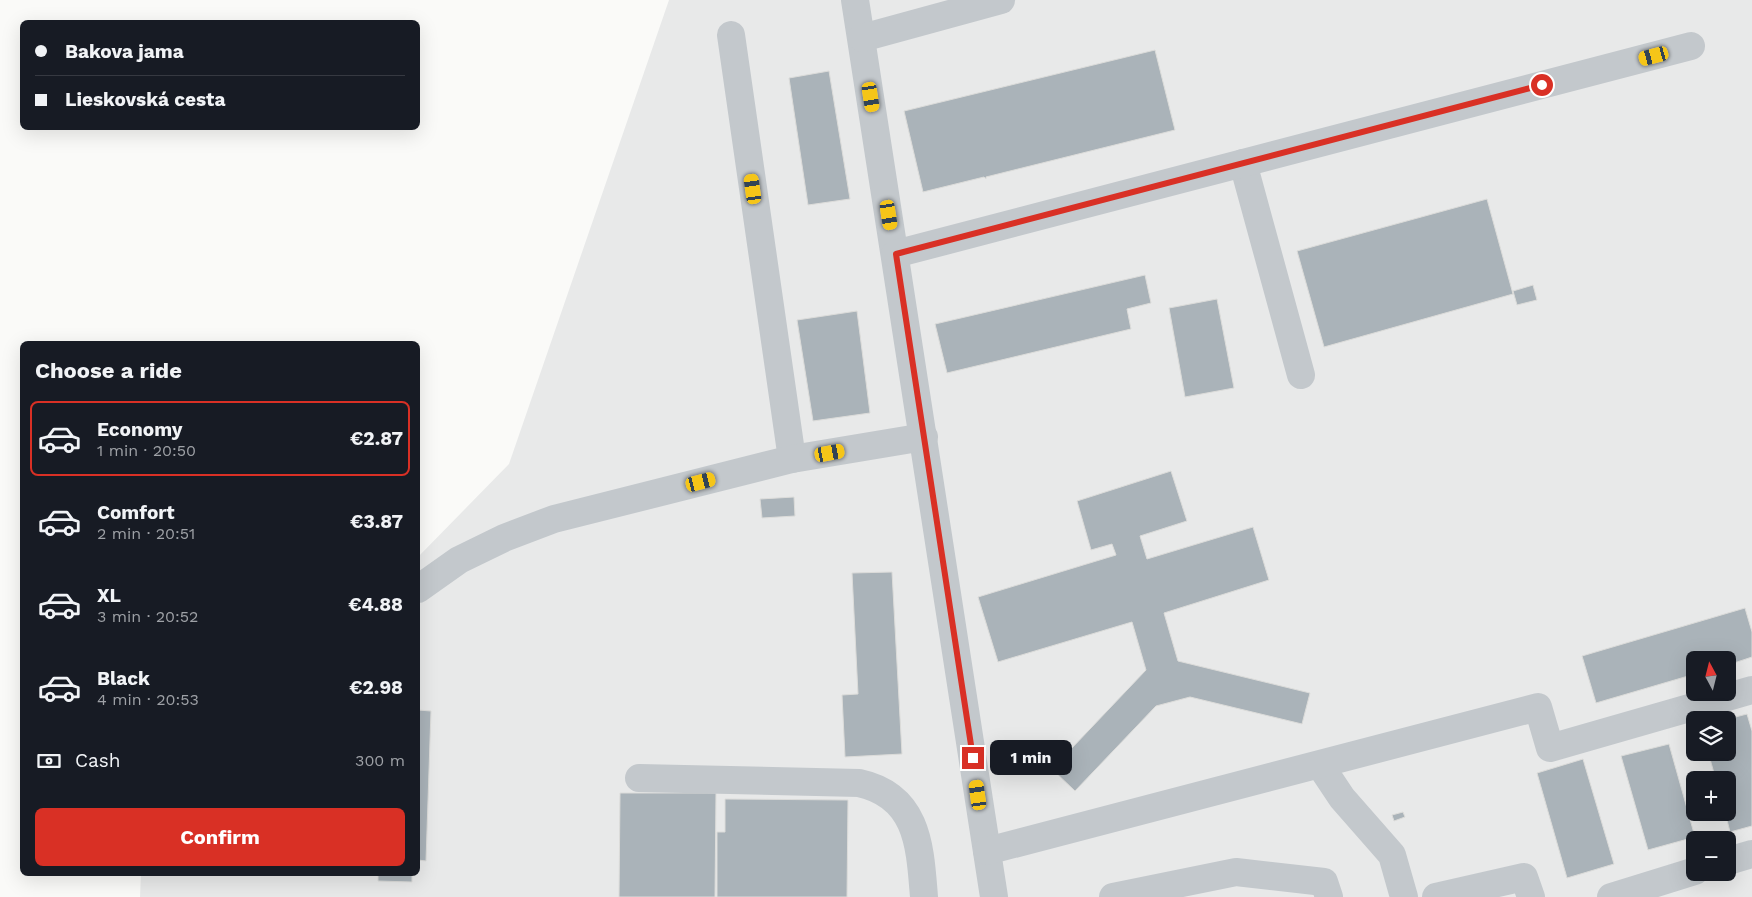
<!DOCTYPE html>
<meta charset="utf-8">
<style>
body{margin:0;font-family:"Work Sans",sans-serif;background:#20242c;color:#f1f3f6;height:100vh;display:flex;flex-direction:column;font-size:19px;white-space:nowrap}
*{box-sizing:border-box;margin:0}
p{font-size:16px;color:#9ea1a6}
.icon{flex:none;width:28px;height:28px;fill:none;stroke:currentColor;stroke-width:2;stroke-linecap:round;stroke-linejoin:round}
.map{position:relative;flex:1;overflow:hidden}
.drawer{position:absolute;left:20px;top:341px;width:400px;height:535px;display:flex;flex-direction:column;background:#171b24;border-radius:8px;box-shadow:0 5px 20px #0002}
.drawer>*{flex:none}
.guide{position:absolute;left:20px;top:20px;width:400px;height:110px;border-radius:8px;box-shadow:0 5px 20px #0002;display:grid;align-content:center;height:110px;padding:0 15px;background:#171b24}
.needle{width:32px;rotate:353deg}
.controls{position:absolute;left:1686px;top:651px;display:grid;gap:10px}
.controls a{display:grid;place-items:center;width:50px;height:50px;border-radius:8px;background:#171b24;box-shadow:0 5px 20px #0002;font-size:25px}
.end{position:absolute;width:22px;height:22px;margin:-11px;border:6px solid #d93025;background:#fff;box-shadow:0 0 0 2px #fff}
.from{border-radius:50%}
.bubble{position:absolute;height:35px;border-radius:8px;background:#171b24;box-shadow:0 5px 20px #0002;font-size:16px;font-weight:700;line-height:35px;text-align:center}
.car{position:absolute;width:15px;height:30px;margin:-15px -8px;border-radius:6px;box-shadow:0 0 4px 1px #0007;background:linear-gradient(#f5c518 24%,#345 0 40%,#f5c518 0 76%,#345 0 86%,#f5c518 0)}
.guide b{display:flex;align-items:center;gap:18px;height:48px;font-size:19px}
.guide b+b{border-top:1px solid #363941}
.guide i{width:12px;height:12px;background:#f1f3f6}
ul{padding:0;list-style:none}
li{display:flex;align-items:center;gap:15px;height:75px;margin:0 10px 8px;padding:0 5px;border:2px solid transparent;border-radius:8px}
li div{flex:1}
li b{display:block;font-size:19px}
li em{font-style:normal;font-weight:700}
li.on{border-color:#d93025}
li>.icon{width:45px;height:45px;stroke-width:1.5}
h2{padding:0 15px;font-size:22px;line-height:60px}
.pay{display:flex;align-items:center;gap:12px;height:55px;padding:0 15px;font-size:19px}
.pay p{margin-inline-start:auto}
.button{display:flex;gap:10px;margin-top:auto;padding:10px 15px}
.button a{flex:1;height:58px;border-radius:8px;background:#d93025;color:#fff;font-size:20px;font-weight:700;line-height:58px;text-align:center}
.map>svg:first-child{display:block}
</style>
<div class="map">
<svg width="1752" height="897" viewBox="0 0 1752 897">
<rect width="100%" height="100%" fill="#fafaf8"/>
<!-- built -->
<path fill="#e8e9e9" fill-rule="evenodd" d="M 669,0 L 1752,0 L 1752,897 L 140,897 L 141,874 L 418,874 L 418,557 L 509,464 ZM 1695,660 L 1728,660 L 1728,692 L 1695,692 ZM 1695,720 L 1728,720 L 1728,752 L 1695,752 ZM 1695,780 L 1728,780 L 1728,812 L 1695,812 ZM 1695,840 L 1728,840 L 1728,872 L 1695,872 Z"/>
<!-- building -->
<g fill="#aab3b9" stroke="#dcdcda">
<polygon points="1155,50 1175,130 986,177 986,179 984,177 923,192 904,111"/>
<polygon points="829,71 850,199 808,205 789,78"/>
<polygon points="1487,199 1513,294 1324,347 1297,251"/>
<polygon points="1145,275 1151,303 1127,309 1131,329 947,373 935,324"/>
<polygon points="1533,285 1537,300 1517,305 1513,291"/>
<polygon points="1217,299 1234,388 1185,397 1169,308"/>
<polygon points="857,311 870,413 813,421 797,320"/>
<polygon points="1171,471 1187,521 1140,536 1147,559 1253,527 1269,580 1164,613 1178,661 1310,693 1302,724 1190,697 1156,706 1075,791 1052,769 1146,670 1132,622 998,662 978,597 1116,555 1112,544 1091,550 1077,501"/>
<polygon points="794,497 795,516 762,518 760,499"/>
<polygon points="892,572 902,754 845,757 842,695 858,694 852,573"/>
<polygon points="1745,608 1752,632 1752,657 1728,665 1728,660 1695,660 1695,674 1596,703 1582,656"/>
<polygon points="418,710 431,711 426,861 418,860"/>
<polygon points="1747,714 1752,731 1752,826 1730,832 1725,812 1728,812 1728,780 1716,780 1708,752 1728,752 1728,720 1724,720"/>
<polygon points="1669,744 1695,837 1648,850 1621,756"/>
<polygon points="1583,759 1614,864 1567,878 1537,773"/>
<polygon points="620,793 716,793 715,897 619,897"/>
<polygon points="725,799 848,800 847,897 717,897 717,832 725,832"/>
<polygon points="1403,812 1405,817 1394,821 1392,815"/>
<polygon points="378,874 412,874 412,882 378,881"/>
</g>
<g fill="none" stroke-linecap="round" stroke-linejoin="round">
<!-- minor -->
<g stroke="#c3c8cc" stroke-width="28">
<polyline points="855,0 994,897"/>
<polyline points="731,35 792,459"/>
<polyline points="862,38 1001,0"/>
<polyline points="1243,163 1301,375"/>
<polyline points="895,254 1691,46"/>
<polyline points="418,589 459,560 504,538 554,519 792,459 924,437"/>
<polyline points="1320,765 1342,798 1392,855 1404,897"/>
<path d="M 639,778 L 859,783 C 919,796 920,848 924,897"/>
<polyline points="987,851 1538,707 1550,748 1752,690"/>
<polyline points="1728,861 1752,854"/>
<polyline points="1113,897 1236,872 1324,882 1329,897"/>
<polyline points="1436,897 1524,877 1531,897"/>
<polyline points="1611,897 1695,871"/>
</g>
</g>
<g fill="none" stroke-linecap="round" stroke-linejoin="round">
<!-- route -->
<polyline stroke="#d93025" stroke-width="6" points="973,758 896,254 1542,85"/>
</g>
</svg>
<div class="controls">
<a><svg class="needle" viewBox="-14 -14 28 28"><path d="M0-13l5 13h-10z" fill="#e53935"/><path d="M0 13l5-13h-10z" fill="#9ea1a6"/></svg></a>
<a><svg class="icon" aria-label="layers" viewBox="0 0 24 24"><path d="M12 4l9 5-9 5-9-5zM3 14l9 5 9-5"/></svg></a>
<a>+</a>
<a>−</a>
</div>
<i class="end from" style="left:1542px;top:85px"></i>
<i class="end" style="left:973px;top:758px"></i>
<div class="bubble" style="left:990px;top:740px;width:82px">1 min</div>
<i class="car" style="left:1654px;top:56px;rotate:255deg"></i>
<i class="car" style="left:871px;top:97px;rotate:171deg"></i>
<i class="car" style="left:753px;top:189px;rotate:352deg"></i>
<i class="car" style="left:889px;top:215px;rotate:171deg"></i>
<i class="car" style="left:830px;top:453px;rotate:80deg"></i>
<i class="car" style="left:701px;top:482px;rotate:76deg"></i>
<i class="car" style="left:978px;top:795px;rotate:352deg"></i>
<div class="guide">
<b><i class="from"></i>Bakova jama</b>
<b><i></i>Lieskovská cesta</b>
</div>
<section class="drawer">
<h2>Choose a ride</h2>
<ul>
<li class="on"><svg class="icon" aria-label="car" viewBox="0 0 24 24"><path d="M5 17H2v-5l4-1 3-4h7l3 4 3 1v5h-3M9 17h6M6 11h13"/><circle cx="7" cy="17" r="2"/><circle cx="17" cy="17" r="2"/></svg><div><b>Economy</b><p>1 min · 20:50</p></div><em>€2.87</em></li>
<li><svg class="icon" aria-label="car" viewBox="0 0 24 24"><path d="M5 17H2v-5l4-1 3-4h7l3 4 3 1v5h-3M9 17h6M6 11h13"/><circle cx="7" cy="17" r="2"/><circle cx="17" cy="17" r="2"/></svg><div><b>Comfort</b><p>2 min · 20:51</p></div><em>€3.87</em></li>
<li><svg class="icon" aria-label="car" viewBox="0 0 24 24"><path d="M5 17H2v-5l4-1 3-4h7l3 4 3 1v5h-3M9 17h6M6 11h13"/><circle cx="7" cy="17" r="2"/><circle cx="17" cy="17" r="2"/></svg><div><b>XL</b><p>3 min · 20:52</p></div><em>€4.88</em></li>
<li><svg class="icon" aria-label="car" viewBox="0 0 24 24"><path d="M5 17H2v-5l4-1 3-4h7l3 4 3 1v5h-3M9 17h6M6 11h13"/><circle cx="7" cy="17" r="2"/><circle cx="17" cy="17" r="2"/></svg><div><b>Black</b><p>4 min · 20:53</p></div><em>€2.98</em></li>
</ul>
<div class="pay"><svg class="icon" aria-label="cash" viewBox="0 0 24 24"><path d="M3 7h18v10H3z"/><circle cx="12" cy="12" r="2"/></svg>Cash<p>300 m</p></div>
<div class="button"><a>Confirm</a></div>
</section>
</div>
